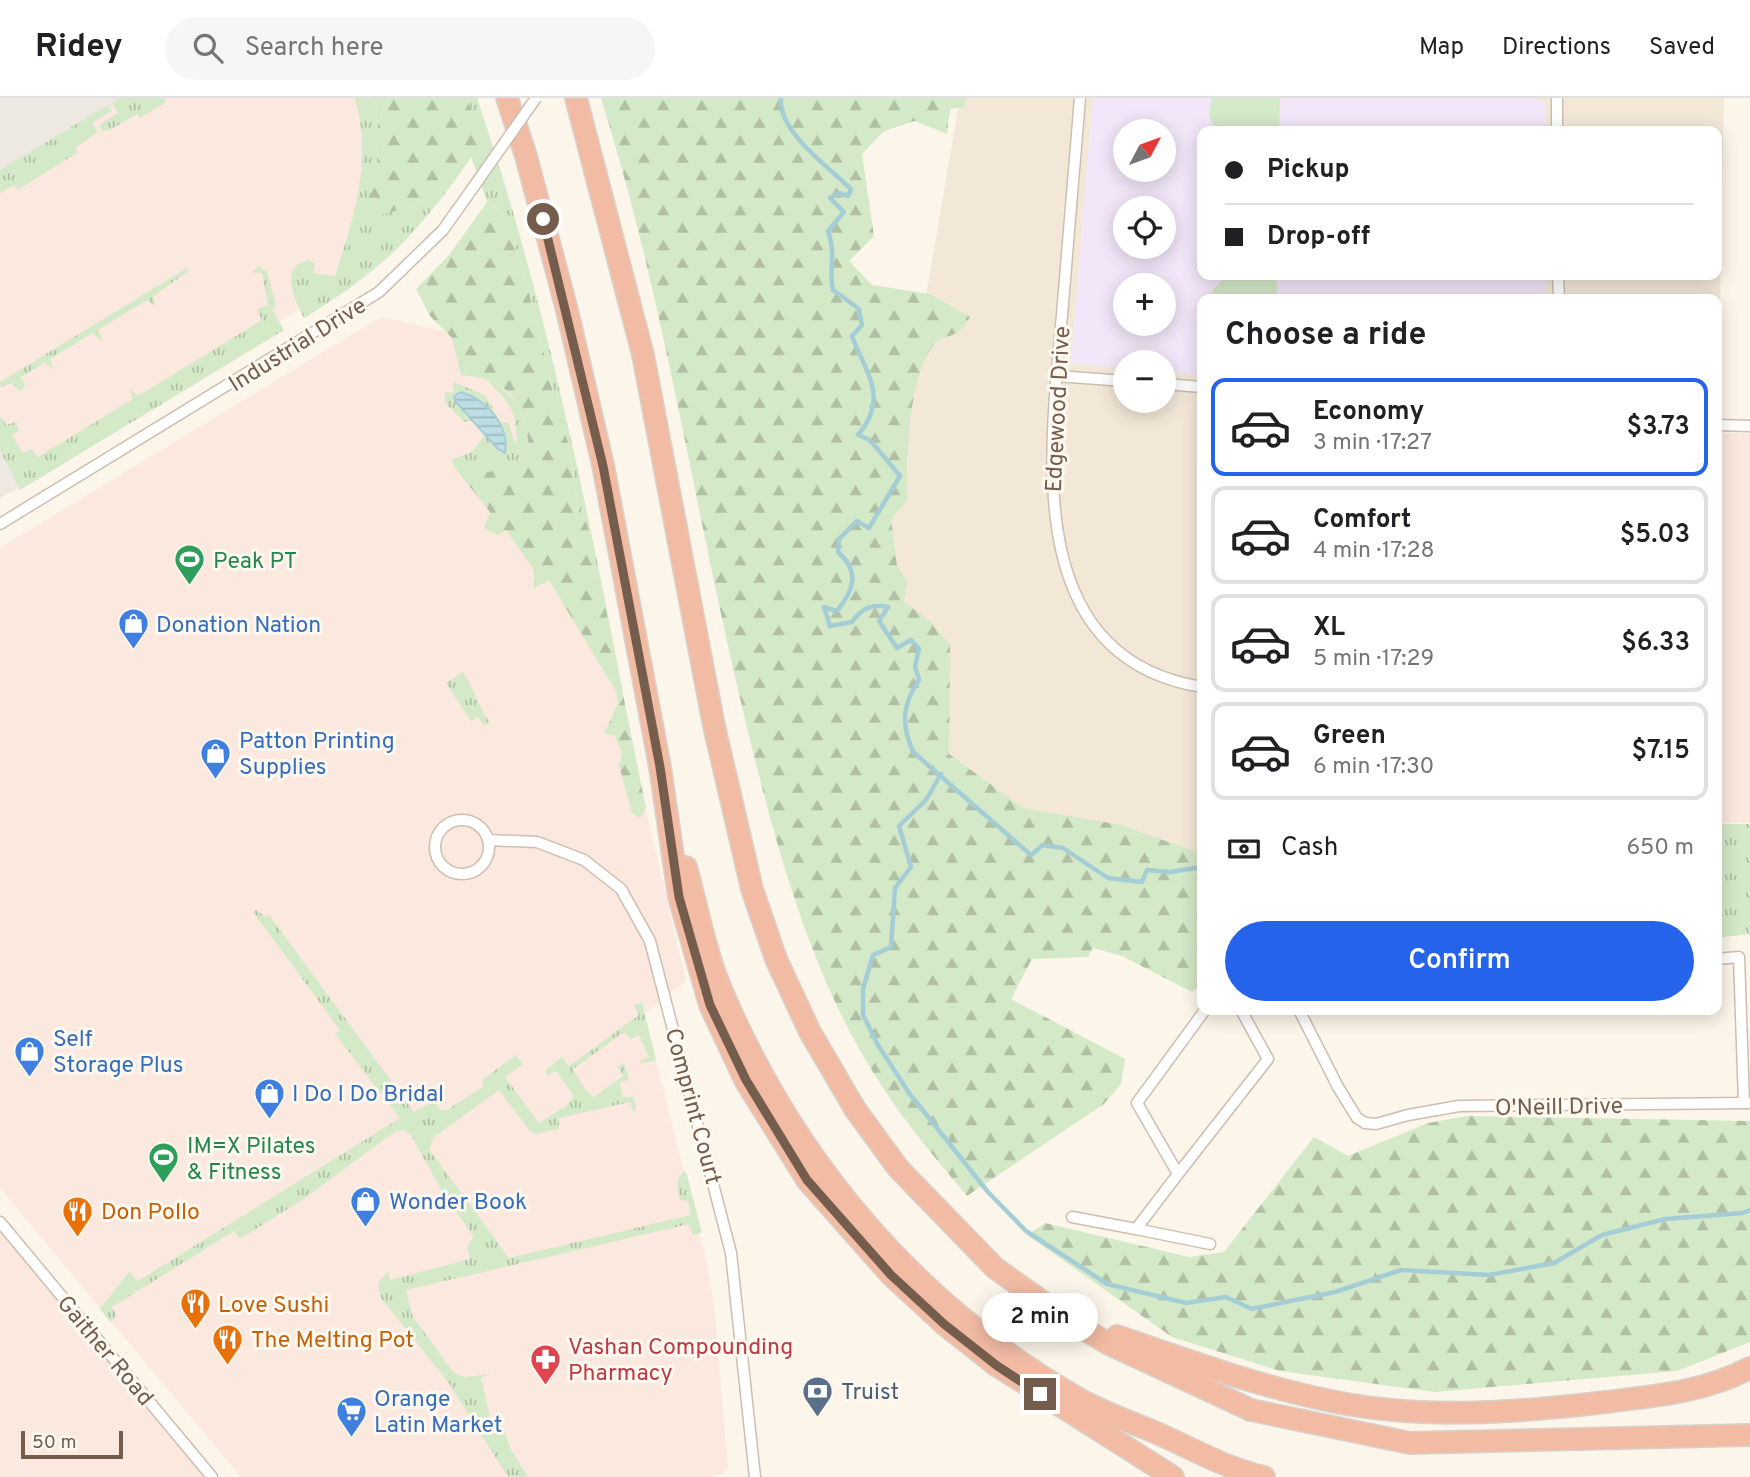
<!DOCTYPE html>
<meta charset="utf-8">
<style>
body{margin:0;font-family:Overpass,sans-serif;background:#f6f6f6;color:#202124;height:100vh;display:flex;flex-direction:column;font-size:26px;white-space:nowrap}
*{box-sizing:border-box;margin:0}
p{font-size:23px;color:#757577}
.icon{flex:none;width:38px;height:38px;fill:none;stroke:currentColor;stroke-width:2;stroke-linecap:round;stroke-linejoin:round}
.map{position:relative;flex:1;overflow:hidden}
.drawer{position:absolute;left:1197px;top:196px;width:525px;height:721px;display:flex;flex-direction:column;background:#fff;border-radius:14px;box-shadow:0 4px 18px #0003}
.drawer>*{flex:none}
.top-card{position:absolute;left:1197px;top:28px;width:525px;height:154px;border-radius:14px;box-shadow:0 4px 18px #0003;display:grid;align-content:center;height:154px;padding:0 28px;background:#fff}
.needle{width:46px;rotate:49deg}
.fabs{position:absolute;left:1113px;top:21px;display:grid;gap:14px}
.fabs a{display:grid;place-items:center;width:63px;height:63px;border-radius:50%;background:#fff;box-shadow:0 4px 18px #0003;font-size:35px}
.scale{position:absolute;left:21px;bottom:18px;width:102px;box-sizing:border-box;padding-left:7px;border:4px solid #755d4e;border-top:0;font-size:19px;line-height:24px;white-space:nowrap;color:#755d4e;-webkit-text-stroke:5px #fef9f0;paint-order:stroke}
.end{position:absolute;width:32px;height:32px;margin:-16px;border:9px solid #755d4e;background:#fff;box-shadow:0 0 0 4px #fff}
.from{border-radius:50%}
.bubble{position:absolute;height:49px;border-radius:24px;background:#fff;box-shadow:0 4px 18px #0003;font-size:23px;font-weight:600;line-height:49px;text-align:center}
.top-card b{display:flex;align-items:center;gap:24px;height:66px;font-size:26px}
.top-card b+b{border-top:2px solid #e0e0e0}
.top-card i{width:18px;height:18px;background:#202124}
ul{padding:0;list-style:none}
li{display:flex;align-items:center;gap:21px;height:98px;margin:0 14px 10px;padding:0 14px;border:4px solid #e0e0e0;border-radius:14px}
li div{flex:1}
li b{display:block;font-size:26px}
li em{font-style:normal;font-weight:600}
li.current{border-color:#2563eb}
li>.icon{width:63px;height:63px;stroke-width:1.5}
h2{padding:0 28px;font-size:32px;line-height:84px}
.pay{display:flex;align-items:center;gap:18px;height:77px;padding:0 28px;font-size:26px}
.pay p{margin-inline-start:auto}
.action{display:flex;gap:14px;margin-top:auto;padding:14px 28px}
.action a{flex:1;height:80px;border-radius:42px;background:#2563eb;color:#fff;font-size:28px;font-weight:600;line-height:80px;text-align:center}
header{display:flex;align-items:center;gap:42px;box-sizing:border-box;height:98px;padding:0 35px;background:#fff;border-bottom:2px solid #e0e0e0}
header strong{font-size:33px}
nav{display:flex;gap:38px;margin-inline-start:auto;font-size:24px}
.search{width:490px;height:63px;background:#f6f6f6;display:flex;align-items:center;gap:18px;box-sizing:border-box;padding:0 24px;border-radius:38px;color:#757577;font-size:26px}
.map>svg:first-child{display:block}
</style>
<header>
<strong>Ridey</strong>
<div class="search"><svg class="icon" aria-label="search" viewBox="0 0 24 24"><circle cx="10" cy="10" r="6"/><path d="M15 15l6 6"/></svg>Search here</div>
<nav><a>Map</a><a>Directions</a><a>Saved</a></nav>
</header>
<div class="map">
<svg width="1750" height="1379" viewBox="0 0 1750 1379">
<defs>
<pattern id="grass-tufts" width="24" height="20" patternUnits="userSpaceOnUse" patternTransform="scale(1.75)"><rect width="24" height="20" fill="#d4e9c8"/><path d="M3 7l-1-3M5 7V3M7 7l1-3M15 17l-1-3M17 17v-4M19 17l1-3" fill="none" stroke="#b1c0a5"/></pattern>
<pattern id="forest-firs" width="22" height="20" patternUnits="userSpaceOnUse" patternTransform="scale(1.75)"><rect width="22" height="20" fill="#d4e9c8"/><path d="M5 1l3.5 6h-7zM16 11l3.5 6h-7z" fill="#b1c0a5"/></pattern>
<pattern id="water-rules" width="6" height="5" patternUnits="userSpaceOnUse" patternTransform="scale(1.75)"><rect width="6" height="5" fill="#bedee5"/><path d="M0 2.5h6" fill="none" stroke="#9fb7bc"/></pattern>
</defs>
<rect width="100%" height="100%" fill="#fcf5e9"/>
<!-- residential -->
<g fill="#f3e8d8">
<polygon points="960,0 1093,0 1071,265 1125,270 1125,303 1164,303 1164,274 1202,277 1202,754 1065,778 935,664 893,534 885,437"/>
<polygon points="1533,0 1724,0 1718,300 1717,201 1546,201 1546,177 1717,177 1717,33 1546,33 1546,5"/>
</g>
<!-- commercial -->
<g fill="#fbe8de">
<polygon points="125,0 365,0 369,76 344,184 25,378 0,337 0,75"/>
<polygon points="381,219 538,254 686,883 644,916 706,1161 714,1208 728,1370 722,1376 708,1379 241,1379 0,1090 0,450"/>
<polygon points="1717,335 1750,336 1750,725 1717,724"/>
<polygon points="0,1127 210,1379 0,1379"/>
</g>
<!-- industrial -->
<g fill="#ede8e2">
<polygon points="0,0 125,0 0,75"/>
<polygon points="0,352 19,389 0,400"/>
</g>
<!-- education -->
<path fill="#f2e6f8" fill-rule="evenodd" d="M 1093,0 L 1533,0 L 1546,5 L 1546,33 L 1202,33 L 1202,177 L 1546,177 L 1546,201 L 1202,201 L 1202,277 L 1164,274 L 1164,264 L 1125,264 L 1125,270 L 1071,265 ZM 1125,33 L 1164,33 L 1164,72 L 1125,72 ZM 1125,110 L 1164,110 L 1164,149 L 1125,149 ZM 1125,187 L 1164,187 L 1164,226 L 1125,226 Z"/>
<!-- grass -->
<g fill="url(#grass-tufts)">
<polygon points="119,0 164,0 166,4 140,20 137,16 110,32 102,33 99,27 118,15 112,5"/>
<path d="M 355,0 L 375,0 L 378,29 L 377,78 L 361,122 L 415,107 L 455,82 C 406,148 374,177 304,220 C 295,204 278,169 308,162 L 315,166 L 313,175 L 335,178 C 354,119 373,63 355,0 Z"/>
<path d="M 467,0 L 477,0 C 544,197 586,401 625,605 L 587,425 L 579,414 L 569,346 L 554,309 L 551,284 L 521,163 L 502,114 L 487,104 L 471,59 L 482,44 Z"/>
<polygon points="108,7 112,13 92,25 98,34 75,50 77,55 17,92 14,87 0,95 0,72"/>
<polygon points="259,168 267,174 276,208 272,211 284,232 20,392 0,352 0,318 6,327 16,324 19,332 12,337 23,355 32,351 38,359 133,301 130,291 138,298 262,222 257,211 268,207 262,175 252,174"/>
<polygon points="187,170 189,173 153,198 156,209 147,202 98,232 102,240 101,243 93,235 50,261 53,272 45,264 21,279 25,288 20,293 11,285 0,289 0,284"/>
<path d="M 485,279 C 518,298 524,312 529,350 C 505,381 491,375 455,370 L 451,362 L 473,353 L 485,336 L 500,354 L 506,353 L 504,339 L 457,296 L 454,300 L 474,322 L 464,324 L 446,306 L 444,295 L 454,294 L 453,284 L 485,297 L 500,323 L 508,325 L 515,345 L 517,342 C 515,304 507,306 485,279 Z"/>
<path d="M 463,574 C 474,592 479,608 489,624 L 484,628 L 478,619 L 471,623 L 446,585 Z"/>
<polygon points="1717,726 1750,726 1750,836 1717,840"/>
<path d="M 256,812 L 266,819 L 269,817 L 414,1014 L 434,1003 L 440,1012 L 447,1012 L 484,988 L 482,982 L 516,957 L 523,966 L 505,979 L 539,1025 L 566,1008 L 574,998 L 556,973 L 547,978 L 545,973 L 562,959 L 569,968 L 639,917 L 633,907 L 642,904 L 656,962 L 640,966 L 641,962 L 649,959 L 639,937 L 631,941 L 624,934 L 573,971 L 585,992 L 594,999 L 623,978 L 618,969 L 624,965 L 629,981 L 619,985 L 623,999 L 634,999 L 636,1013 L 633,1013 L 630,1004 L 559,1020 L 559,1031 L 535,1036 L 529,1032 L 499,992 L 434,1039 L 429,1051 L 509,1160 L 691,1117 L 688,1103 L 680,1102 C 678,1091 674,1080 685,1073 L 687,1077 L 702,1135 L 693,1137 L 689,1126 L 406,1192 L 413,1219 L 453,1274 L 465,1279 L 491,1276 L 481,1280 L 492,1328 L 503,1328 L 510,1350 L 528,1379 L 508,1379 L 448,1284 L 381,1200 L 378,1185 L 388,1174 L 390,1182 L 470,1161 L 467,1148 L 474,1139 L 442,1093 L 411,1037 L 404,1032 L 396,1033 L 302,1102 L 240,1141 L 234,1133 L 112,1209 L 117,1218 L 110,1224 L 100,1211 L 129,1174 L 138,1183 L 400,1020 L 335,936 L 340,932 L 253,814 Z"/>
</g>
<!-- forest -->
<g fill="url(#forest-firs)">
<polygon points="375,0 467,0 482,44 455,82 415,107 360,123 377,78 378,29"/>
<path d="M 601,0 L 966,0 L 965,9 L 950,11 L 947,36 L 915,23 L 884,33 L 862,56 L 874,138 L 849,163 L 872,187 L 930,196 L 970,219 C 966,225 962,232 956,235 C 950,239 941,239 936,244 C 908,274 906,363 907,403 L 891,421 L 897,468 L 907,483 L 904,504 L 930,523 L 950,547 L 949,656 L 1023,710 L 1121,727 L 1202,756 L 1202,886 L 1192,894 L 1122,858 L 1093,850 L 1088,859 L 1032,861 L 1011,901 L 1125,961 L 1121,986 L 1104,1006 L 967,1098 C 930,1054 894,1011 865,961 C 803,855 772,732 743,613 C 694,409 664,200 601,0 Z"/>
<path d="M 487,104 L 502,114 L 521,163 L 551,284 L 554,309 L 569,346 L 579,414 L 587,425 L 598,473 L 646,710 L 640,720 L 632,715 L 619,668 L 622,655 L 615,637 L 604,636 L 618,605 L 617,595 L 549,482 L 534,490 L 534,472 L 506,432 L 497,437 L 484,430 L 490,414 L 455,370 C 490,375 505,381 529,350 C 524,303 510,281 461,277 L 452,240 L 430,218 L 416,191 L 450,156 Z"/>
<polygon points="1467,1018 1750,1023 1750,1244 1677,1273 1435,1294 1280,1273 1172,1239 1027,1137 1045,1125 1189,1159 1224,1154 1314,1039 1348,1058 1428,1025"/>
</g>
<!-- pitch -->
<g fill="#d4e9c8">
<polygon points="1212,0 1280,0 1279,33 1217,33 1209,19"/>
<polygon points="1227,177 1276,177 1278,201 1210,201 1212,193"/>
</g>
<!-- water -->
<path fill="url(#water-rules)" stroke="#a5cdd6" stroke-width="2" d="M 461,294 C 486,301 510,328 505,355 L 498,351 L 455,303 L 454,298 Z"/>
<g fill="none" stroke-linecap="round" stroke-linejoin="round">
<!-- stream -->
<g stroke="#a5cdd6" stroke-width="4.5">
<path d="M 781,0 C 777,33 830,70 851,91 L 848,98 L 839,95 L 830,100 L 844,114 L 828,133 C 837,158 828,169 833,192 L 859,211 L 862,227 L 852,238 C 867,277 889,300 858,337 L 870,342 L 900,378 L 869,430 L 857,423 L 839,441 L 838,454 C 861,474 853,493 837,513 L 824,509 L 830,528 L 852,524 C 862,510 871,506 888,509 L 879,523 L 897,550 L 911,542 L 919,551 L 915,568 L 919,582 C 902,607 901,626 913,654 L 1031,757 L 1043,747 L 1063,750 L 1108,780 L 1142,784 L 1147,772 L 1170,774 L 1202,769"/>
<polyline points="941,676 926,702 899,728 911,769 895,790 891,849 873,857 863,891 863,917 878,947 909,995 988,1094 1026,1133 1107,1186 1186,1205 1226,1199 1252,1211 1335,1194 1401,1172 1489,1177 1554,1165 1602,1137 1665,1121 1743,1115 1750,1112"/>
</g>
<defs>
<g id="street">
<path d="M 1080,0 C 1074,72 1068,145 1062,217 C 1050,351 1020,560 1202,589"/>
<polyline points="1557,33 1557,0"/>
<polyline points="1558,177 1559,201"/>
<polyline points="1057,278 1125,283"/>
<polyline points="1164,286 1202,289"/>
<polyline points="1717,327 1750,328"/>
<polyline points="0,426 379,194 443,132 477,84"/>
<circle cx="462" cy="749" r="27"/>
<polyline points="488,742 537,744 584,762 621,791 650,843 731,1155 755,1379"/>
<polyline points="1717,861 1739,859 1744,1005"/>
<polyline points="1205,912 1137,1005 1178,1076 1268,961 1241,912"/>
<polyline points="1299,912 1338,989 1357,1020 1365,1025 1376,1026 1408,1017 1459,1008 1750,1005"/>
<polyline points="1072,1119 1136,1131 1178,1076"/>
<polyline points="0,1124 212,1379"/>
<polyline points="1136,1131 1210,1146"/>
</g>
<g id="highway">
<polyline points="507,0 526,58 567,212 603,367 660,669 679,799 710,907 745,982 807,1082 891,1177 944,1226 996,1267 1173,1379"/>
<polyline points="576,0 643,257 714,628 752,791 776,861 810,934 855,1011 898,1070 995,1170 1061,1217 1107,1245 1251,1312 1410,1345 1750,1337"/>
<path d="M 686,769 C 697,807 704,850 719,886 C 792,1062 914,1206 1079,1301 C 1102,1314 1128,1323 1152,1333 C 1190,1349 1224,1370 1264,1379"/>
<path d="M 1117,1238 C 1186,1262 1255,1287 1326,1302 C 1417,1322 1514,1315 1606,1304 C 1656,1298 1704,1294 1750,1270"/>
</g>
</defs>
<!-- street casing -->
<use href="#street" stroke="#cdbeb0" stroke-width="13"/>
<!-- highway casing -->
<use href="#highway" stroke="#d8d2cd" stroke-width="24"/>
<!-- street -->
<use href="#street" stroke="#fff" stroke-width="10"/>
<!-- highway -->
<use href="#highway" stroke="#f2bba4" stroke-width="21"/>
<defs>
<polyline id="street-bridge" points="477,84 536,0"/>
</defs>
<!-- street-bridge casing -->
<use href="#street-bridge" stroke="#cdbeb0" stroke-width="13" stroke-linecap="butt"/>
<!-- street-bridge -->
<use href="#street-bridge" stroke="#fff" stroke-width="10"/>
</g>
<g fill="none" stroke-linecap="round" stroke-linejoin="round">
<!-- route -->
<polyline stroke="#755d4e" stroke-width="9" points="543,121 603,368 660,669 679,799 710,907 746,982 807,1082 891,1177 944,1226 996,1267 1040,1296"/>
</g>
<!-- icons -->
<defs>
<symbol id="stadium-pin" viewBox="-11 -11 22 30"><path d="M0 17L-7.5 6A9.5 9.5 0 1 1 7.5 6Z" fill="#2e9e5b" stroke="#fef9f0"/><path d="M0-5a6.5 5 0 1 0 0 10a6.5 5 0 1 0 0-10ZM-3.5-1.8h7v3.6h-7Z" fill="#fff"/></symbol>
<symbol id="shop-pin" viewBox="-11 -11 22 30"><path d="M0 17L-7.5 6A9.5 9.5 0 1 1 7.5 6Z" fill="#3f7fe0" stroke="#fef9f0"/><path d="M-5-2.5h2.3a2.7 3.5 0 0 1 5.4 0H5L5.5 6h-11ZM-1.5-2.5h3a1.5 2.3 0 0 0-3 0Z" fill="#fff"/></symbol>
<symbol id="restaurant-pin" viewBox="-11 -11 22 30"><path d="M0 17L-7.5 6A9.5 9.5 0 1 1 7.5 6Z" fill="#e8710a" stroke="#fef9f0"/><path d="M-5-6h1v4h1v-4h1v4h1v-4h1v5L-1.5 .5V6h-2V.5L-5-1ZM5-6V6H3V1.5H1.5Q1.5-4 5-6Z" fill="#fff"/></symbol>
<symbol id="pharmacy-pin" viewBox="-11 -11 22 30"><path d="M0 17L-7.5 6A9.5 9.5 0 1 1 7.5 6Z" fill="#e0444e" stroke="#fef9f0"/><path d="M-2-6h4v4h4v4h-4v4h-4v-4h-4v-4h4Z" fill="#fff"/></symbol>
<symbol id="bank-pin" viewBox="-11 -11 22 30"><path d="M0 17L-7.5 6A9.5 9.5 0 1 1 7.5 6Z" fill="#5c6f8a" stroke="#fef9f0"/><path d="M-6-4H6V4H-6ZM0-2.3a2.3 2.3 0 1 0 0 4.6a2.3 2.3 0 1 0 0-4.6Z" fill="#fff"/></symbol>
<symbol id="supermarket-pin" viewBox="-11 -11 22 30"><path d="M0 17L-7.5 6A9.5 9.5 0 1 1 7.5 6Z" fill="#3f7fe0" stroke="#fef9f0"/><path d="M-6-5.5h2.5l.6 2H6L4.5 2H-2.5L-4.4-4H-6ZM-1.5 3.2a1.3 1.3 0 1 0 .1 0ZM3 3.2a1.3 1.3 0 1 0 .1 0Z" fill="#fff"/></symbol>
</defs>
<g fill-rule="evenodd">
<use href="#stadium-pin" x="172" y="444" width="35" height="47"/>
<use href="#shop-pin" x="116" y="508" width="35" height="47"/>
<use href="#shop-pin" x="198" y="638" width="35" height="47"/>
<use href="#shop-pin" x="12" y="936" width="35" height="47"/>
<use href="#shop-pin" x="252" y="978" width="35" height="47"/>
<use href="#stadium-pin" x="146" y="1042" width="35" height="47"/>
<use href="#shop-pin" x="348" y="1086" width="35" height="47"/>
<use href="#restaurant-pin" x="60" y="1096" width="35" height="47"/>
<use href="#restaurant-pin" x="178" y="1188" width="35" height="47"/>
<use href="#restaurant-pin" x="210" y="1224" width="35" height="47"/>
<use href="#pharmacy-pin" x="528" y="1244" width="35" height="47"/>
<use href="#bank-pin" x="800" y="1276" width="35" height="47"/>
<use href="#supermarket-pin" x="334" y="1296" width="35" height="47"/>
</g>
<g text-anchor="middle" stroke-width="6" stroke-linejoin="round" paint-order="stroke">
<!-- street labels -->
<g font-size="23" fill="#755d4e" stroke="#fef9f0">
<text transform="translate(297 246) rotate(-32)" y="8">Industrial Drive</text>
<text transform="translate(1057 311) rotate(-87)" y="8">Edgewood Drive</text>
<text transform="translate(694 1008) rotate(75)" y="8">Comprint Court</text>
<text transform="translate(1559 1008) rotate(-1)" y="8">O'Neill Drive</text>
<text transform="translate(106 1252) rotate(50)" y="8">Gaither Road</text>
</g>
<!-- leisure labels -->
<g font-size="23" fill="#27864d" stroke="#fef9f0" text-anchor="start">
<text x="213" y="470">Peak PT</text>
<text x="187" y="1055">IM=X Pilates<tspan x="187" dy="26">&amp; Fitness</tspan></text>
</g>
<!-- shop labels -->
<g font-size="23" fill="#366cbe" stroke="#fef9f0" text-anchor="start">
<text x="156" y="534">Donation Nation</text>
<text x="239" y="650">Patton Printing<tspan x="239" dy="26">Supplies</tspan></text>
<text x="53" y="948">Self<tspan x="53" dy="26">Storage Plus</tspan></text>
<text x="292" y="1003">I Do I Do Bridal</text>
<text x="389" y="1111">Wonder Book</text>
<text x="374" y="1308">Orange<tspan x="374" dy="26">Latin Market</tspan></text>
</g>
<!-- food labels -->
<g font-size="23" fill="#c56008" stroke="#fef9f0" text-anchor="start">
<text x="101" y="1121">Don Pollo</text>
<text x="218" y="1214">Love Sushi</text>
<text x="251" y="1249">The Melting Pot</text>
</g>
<!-- health labels -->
<g font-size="23" fill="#be3a42" stroke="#fef9f0" text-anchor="start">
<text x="568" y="1256">Vashan Compounding<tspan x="568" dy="26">Pharmacy</tspan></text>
</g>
<!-- service labels -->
<g font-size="23" fill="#4e5e75" stroke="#fef9f0" text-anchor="start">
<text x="841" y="1301">Truist</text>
</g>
</g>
</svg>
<div class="fabs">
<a><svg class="needle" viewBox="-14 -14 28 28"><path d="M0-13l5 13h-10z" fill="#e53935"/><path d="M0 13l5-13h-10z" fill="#757577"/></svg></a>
<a><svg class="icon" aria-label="locate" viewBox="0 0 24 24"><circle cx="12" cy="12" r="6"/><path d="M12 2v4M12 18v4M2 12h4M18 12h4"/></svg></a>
<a>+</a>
<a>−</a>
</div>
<div class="scale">50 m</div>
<i class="end from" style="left:543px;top:121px"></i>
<i class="end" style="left:1040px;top:1296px"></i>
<div class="bubble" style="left:982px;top:1195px;width:116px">2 min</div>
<div class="top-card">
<b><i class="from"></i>Pickup</b>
<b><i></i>Drop-off</b>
</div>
<section class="drawer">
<h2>Choose a ride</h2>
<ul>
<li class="current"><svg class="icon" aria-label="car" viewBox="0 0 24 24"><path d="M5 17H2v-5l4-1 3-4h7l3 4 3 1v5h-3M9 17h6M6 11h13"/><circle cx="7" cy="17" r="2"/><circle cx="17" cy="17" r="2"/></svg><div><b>Economy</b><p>3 min · 17:27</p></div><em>$3.73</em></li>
<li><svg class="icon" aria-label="car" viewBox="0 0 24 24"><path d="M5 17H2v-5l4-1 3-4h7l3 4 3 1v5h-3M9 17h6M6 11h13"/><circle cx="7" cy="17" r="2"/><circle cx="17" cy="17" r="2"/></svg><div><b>Comfort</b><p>4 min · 17:28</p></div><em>$5.03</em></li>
<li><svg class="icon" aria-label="car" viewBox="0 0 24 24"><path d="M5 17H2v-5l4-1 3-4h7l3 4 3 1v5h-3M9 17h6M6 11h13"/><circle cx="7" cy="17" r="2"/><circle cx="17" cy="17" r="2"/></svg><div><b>XL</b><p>5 min · 17:29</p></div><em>$6.33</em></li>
<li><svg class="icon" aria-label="car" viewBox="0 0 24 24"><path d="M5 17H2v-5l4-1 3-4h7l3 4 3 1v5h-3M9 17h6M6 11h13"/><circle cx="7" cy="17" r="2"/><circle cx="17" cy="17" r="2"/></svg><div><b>Green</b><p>6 min · 17:30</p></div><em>$7.15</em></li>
</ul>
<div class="pay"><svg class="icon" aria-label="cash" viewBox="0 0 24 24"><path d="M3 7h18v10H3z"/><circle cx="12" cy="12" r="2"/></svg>Cash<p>650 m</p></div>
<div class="action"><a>Confirm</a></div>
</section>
</div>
